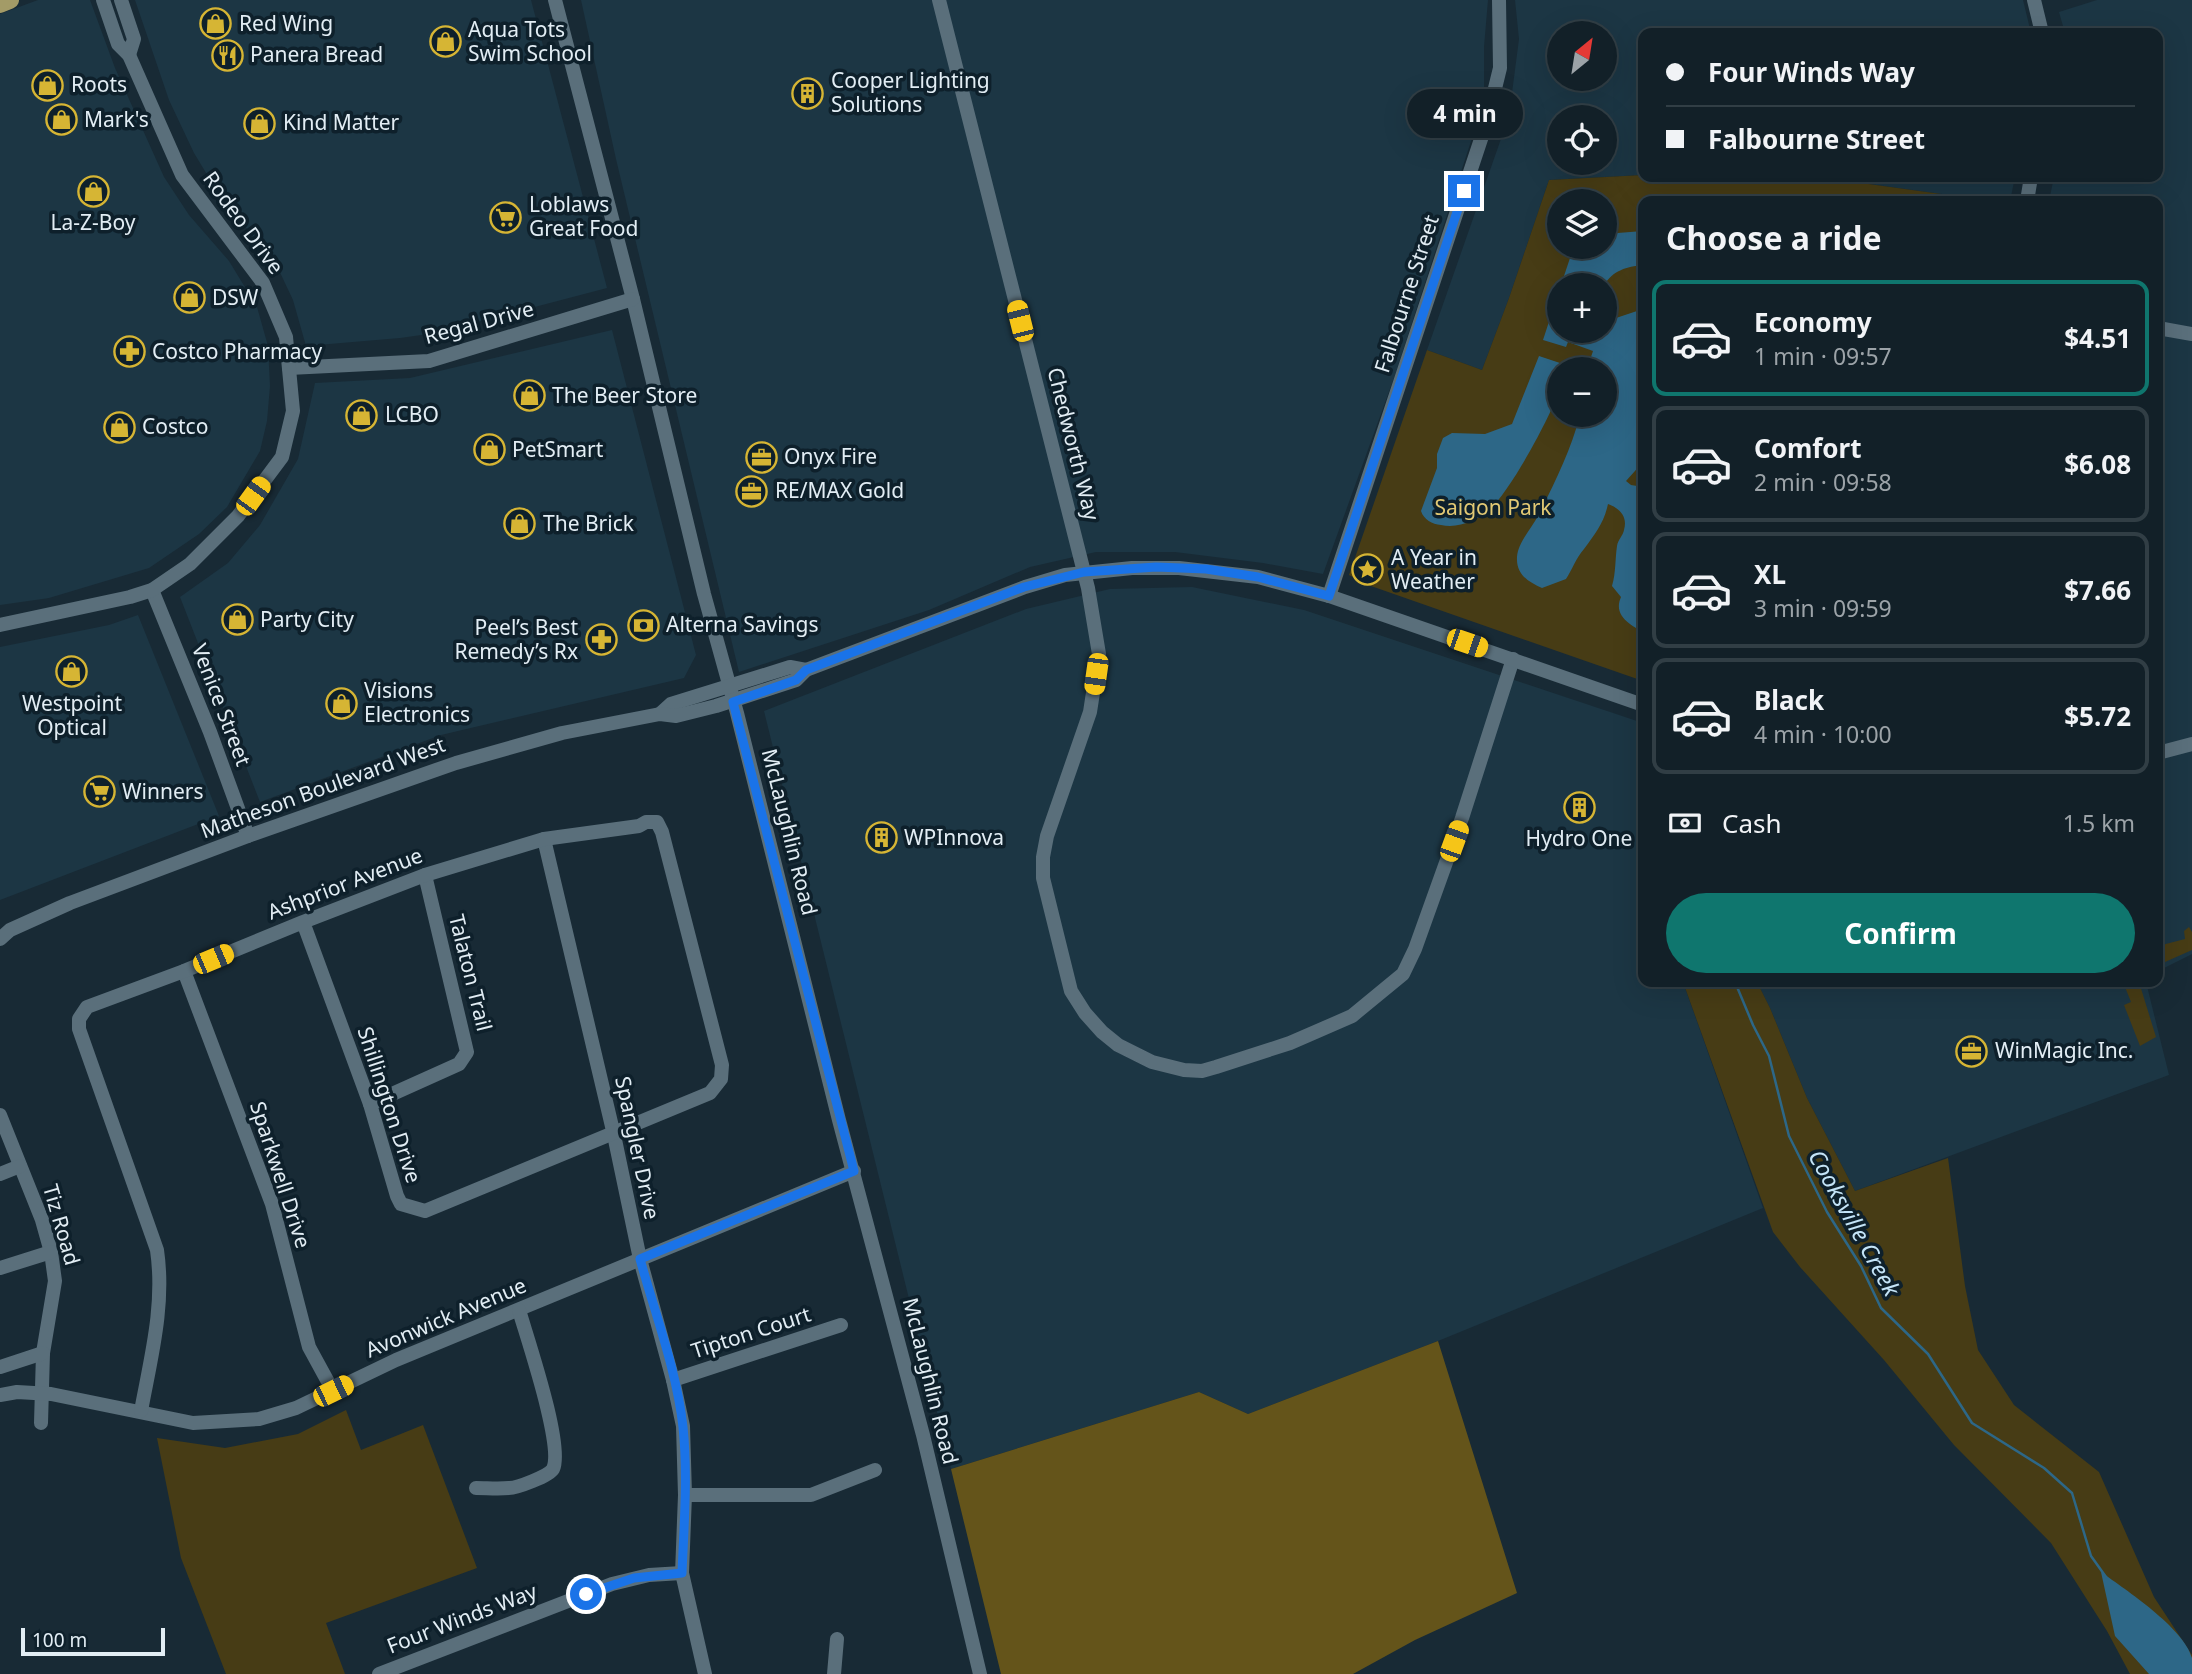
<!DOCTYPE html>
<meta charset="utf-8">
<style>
body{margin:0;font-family:"Noto Sans",sans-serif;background:#1b2830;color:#f1f3f6;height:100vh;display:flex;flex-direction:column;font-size:26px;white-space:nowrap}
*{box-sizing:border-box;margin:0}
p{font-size:23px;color:#9ca3a8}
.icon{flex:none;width:38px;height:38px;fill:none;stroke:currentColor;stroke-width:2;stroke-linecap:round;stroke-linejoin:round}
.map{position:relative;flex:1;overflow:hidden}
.side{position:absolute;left:1638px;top:196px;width:525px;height:791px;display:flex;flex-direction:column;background:#122028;border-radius:14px;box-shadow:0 7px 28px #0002,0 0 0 2px #313e45}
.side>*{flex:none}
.hud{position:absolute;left:1638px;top:28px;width:525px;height:154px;border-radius:14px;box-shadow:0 7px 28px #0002,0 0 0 2px #313e45;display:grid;align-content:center;height:154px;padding:0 28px;background:#122028}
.needle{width:46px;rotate:30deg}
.tools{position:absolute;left:1547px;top:21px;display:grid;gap:14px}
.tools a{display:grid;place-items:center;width:70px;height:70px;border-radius:50%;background:#122028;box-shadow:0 7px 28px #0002,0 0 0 2px #313e45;font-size:35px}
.scale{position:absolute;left:21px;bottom:18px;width:144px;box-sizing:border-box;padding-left:7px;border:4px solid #e2edf4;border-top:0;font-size:19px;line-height:24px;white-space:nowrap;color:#e2edf4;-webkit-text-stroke:5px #0e202b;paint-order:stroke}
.end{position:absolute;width:32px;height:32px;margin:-16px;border:9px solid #1a73e8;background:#fff;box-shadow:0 0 0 4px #fff}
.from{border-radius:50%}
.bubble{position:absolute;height:49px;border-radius:24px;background:#122028;box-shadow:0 7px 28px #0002,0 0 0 2px #313e45;font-size:23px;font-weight:700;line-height:49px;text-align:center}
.car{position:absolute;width:21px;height:42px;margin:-21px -10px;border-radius:9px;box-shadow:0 0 5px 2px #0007;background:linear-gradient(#f5c518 24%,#345 0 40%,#f5c518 0 76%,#345 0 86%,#f5c518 0)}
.hud b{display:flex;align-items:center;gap:24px;height:66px;font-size:26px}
.hud b+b{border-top:2px solid #313e45}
.hud i{width:18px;height:18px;background:#f1f3f6}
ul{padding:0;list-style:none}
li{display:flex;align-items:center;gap:21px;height:116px;margin:0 14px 10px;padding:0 14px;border:4px solid #313e45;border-radius:14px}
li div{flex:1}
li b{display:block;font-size:26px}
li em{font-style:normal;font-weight:700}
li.active{border-color:#0f766e}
li>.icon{width:63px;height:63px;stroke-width:1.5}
h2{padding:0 28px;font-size:32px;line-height:84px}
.pay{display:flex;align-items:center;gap:18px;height:77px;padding:0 28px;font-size:26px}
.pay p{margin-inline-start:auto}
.cta{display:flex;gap:14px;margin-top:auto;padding:14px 28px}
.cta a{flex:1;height:80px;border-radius:42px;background:#0f766e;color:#fff;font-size:28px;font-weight:700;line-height:80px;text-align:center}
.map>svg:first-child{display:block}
</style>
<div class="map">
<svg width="2192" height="1674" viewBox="0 0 2192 1674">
<rect width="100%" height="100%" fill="#182a35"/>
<!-- built -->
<g fill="#1c3644" fill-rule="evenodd">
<polygon points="38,0 90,0 115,68 164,177 189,215 229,261 257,307 268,346 270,386 267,421 260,451 227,507 199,534 149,568 49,598 0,605 0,14"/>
<polygon points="135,0 531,0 607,288 435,333 400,338 306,346 293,300 276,264 220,196 194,153 169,100"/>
<polygon points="581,0 1488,0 1484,47 1484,93 1472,138 1395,375 1323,574 1263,563 1175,552 1096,552 1030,567 929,610 739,672 616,159"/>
<path d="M 1515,0 L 2023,0 L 2031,33 L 1643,33 L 1643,175 L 1549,180 L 1509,298 L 1482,370 L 1427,350 L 1509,116 L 1519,39 ZM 1559,33 L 1605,33 L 1605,79 L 1559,79 ZM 1559,117 L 1605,117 L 1605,163 L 1559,163 Z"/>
<polygon points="2097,0 2192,0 2192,954 2158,971 2158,201 2049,201 2054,177 2158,177 2158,33 2065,33 2059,12"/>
<polygon points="1818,177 2015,177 2010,201 1992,201"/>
<polygon points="612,330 696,655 684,678 441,735 260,802 180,597 228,563 260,525 298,459 315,383 410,378"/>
<polygon points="1192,587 1304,610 1643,723 1643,982 1683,982 1763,1208 1438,1341 1248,1414 1199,1392 951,1469 764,711 1026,609 1110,589"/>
<polygon points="138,615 219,816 0,900 0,647 109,625"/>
<polygon points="1757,982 2146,982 2169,1075 1855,1191 1807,1098 1770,1008"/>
</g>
<!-- green -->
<g fill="#473c15" fill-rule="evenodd">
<path d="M 1643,175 L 1643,177 L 1818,177 L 1992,201 L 1814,201 L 1794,199 L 1793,201 L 1643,201 L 1643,681 L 1371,586 L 1349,575 L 1427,350 L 1482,370 L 1509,298 L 1549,180 ZM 1559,201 L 1605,201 L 1605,247 L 1559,247 ZM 1559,285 L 1605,285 L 1605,331 L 1559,331 ZM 1559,369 L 1605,369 L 1605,415 L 1559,415 Z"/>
<polygon points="2189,927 2192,932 2192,950 2165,962 2158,960 2158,946 2185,939 2184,931"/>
<polygon points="1683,982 1757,982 1770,1008 1807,1098 1855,1191 1948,1158 1965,1286 1978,1350 2014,1405 2099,1472 2154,1597 2192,1655 2192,1674 2130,1674 2107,1631 2051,1543 1954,1445 1884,1360 1800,1267 1773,1232"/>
<polygon points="2123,982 2139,982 2156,1037 2140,1046 2124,1005 2131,1002"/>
<polygon points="346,1410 361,1450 423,1425 477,1568 326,1623 345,1674 226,1674 181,1558 157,1438 225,1448 298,1434"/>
</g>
<!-- forest -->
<polygon fill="#64541a" points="1438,1341 1517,1593 1415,1640 1353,1674 1001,1674 951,1469 1199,1392 1248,1414"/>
<!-- water -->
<g fill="#2d6787">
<path d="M 1643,231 L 1643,265 C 1626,267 1614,270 1604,285 L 1561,285 L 1571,255 L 1579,247 L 1605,247 L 1605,234 Z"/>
<path d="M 1559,291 L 1559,331 L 1584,331 L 1586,336 C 1594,335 1597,331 1605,331 L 1605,326 L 1613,319 L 1643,309 L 1643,462 L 1626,481 L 1631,485 L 1643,487 L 1643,632 C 1629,624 1613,615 1621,597 L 1612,586 C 1616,572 1615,559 1617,546 C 1618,539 1623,536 1624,530 C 1628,516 1619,508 1608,504 C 1604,523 1595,534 1584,549 C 1576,558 1572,570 1566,579 L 1542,588 C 1529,582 1516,575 1517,557 C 1518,542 1532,528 1539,514 C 1555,482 1571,450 1580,415 L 1605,415 L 1605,369 L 1587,369 L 1593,351 L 1568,342 L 1566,347 L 1543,340 Z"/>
<path d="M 1539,356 L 1560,363 L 1557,371 L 1559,372 C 1559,379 1560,387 1558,393 C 1550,418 1509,493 1490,509 C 1477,520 1459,529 1441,525 C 1432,524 1424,520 1421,511 L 1437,468 L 1437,454 L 1443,438 L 1452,433 L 1485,434 L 1512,424 Z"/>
<path d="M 2101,1572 C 2126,1590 2184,1628 2192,1658 C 2192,1662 2192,1669 2192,1674 L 2149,1674 L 2115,1636 Z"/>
</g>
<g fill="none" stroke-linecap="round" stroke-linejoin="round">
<!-- stream -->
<polyline stroke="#2d6787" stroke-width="2.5" points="1735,982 1753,1025 1769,1056 1789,1136 1827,1212 1861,1266 1881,1308 1928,1354 1972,1423 2044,1468 2072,1493 2091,1556 2106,1577"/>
<!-- minor -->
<g stroke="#5a6f7b" stroke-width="14">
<polyline points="121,0 134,39 129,55"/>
<polyline points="555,0 633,299 704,594 737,713 839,1120 923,1435 980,1674"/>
<polyline points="939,0 1088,588 1099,654 1090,712 1047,836 1043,857 1043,878 1071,991 1085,1013 1102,1032 1118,1045 1152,1062 1184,1070 1202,1071 1216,1067 1290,1043 1352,1016 1403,974 1415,949 1462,818 1513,659"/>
<polyline points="2034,0 2042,33"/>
<polyline points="2027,201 2031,177"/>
<polyline points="2158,328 2192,334"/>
<polyline points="289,368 429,361 633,299"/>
<polyline points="152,590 210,732 248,836"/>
<polyline points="1329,596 1487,121 1500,68 1499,0"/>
<polyline points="0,625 130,597 152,590 190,564 238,516 282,457 293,411 286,337 263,283 182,175 129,55 118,44 103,0"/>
<polyline points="660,714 671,704 790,667 806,670"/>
<polyline points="2158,753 2192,744"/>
<polyline points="544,839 614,1135 640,1259 673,1380 683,1426 685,1495 682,1573 705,1674"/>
<polyline points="0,939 10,930 70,903 248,836 456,763 562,733 660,714 676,716 716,706 796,680 806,670 1025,587 1065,575 1132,568 1179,568 1258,577 1329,596 1643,705"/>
<polyline points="184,971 272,1204 309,1347 333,1391"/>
<polyline points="370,1104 459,1064 467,1052 425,875"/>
<polyline points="0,1115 42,1220 51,1252 55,1281 43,1353 41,1423"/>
<polyline points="0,1174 20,1166"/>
<polyline points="0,1268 51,1252"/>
<polyline points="0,1367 43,1353"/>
<polyline points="673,1380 841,1325"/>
<polyline points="0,1395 17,1392 51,1394 193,1423 259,1419 296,1408 396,1360 854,1171"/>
<path d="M 141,1411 C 151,1357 165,1305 157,1250 L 79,1029 L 79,1019 L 87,1007 L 184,971 L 303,922 L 425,875 L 544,839 L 639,826 L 646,822 L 657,822 L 662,832 L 722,1065 L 721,1079 L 710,1093 L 425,1211 L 401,1204 L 397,1196 L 370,1104 L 303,922"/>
<path d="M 476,1488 C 487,1488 498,1489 509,1488 C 517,1488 549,1476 553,1469 C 564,1446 527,1338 519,1310"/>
<polyline points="685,1495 811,1495 875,1470"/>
<polyline points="379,1674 612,1584 649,1575 682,1573"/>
<polyline points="834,1674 837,1639"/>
</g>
<!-- major -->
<polyline stroke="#a39b67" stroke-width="18" points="0,4 10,0"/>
</g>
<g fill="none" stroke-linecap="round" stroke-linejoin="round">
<!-- route -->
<path stroke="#1a73e8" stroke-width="9" d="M 586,1594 L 634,1578 L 682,1573 C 684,1525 688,1475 683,1427 C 677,1372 655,1313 640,1259 L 854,1171 L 733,702 L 796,680 L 806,670 L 1024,587 L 1084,572 L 1156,567 L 1206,569 L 1258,577 L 1329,596 L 1464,191"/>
</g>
<!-- icons -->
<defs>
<symbol id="shop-ring" viewBox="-11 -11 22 22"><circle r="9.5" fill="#0e202b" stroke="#d6b534" stroke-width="1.5"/><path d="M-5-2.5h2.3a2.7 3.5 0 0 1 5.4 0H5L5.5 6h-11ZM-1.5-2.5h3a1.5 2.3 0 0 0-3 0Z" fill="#d6b534"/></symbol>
<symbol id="restaurant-ring" viewBox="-11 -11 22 22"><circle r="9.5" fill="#0e202b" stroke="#d6b534" stroke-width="1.5"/><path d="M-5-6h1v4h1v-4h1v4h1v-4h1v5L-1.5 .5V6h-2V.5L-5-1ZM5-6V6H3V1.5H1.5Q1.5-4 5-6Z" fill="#d6b534"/></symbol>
<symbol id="building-ring" viewBox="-11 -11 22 22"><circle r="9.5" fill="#0e202b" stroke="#d6b534" stroke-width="1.5"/><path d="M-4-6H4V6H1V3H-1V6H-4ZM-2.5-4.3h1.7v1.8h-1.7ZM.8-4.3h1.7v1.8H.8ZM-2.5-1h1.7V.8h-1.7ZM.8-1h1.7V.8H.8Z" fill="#d6b534"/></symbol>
<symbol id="supermarket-ring" viewBox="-11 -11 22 22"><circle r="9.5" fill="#0e202b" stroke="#d6b534" stroke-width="1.5"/><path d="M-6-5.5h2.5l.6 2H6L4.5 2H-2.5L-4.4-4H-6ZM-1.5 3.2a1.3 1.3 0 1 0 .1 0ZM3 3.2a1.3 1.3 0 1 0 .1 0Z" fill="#d6b534"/></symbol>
<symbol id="pharmacy-ring" viewBox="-11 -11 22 22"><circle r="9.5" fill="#0e202b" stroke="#d6b534" stroke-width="1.5"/><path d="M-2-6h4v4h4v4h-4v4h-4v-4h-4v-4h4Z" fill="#d6b534"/></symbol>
<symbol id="office-ring" viewBox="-11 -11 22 22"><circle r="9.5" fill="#0e202b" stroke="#d6b534" stroke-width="1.5"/><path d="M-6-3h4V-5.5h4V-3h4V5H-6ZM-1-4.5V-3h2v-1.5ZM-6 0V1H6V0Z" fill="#d6b534"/></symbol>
<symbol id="sight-ring" viewBox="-11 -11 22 22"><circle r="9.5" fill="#0e202b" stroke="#d6b534" stroke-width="1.5"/><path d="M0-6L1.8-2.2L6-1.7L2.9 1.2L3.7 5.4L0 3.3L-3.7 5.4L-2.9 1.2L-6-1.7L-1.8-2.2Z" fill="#d6b534"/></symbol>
<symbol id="bank-ring" viewBox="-11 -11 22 22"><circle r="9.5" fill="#0e202b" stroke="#d6b534" stroke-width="1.5"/><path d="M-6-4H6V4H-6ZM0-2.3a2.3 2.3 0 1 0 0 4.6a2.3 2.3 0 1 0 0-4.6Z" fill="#d6b534"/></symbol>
</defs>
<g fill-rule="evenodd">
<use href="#shop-ring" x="198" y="6" width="35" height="35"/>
<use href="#shop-ring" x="428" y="24" width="35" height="35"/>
<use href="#restaurant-ring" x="210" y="38" width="35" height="35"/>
<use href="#shop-ring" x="30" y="68" width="35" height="35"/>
<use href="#building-ring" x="790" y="76" width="35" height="35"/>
<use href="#shop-ring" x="44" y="102" width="35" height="35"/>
<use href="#shop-ring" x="242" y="106" width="35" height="35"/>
<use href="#shop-ring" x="76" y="174" width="35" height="35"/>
<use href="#supermarket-ring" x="488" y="200" width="35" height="35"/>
<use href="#shop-ring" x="172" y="280" width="35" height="35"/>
<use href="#pharmacy-ring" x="112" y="334" width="35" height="35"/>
<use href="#shop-ring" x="512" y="378" width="35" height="35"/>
<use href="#shop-ring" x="344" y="398" width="35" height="35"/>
<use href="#shop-ring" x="102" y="410" width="35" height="35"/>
<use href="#shop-ring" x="472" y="432" width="35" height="35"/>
<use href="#office-ring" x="744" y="440" width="35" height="35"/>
<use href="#office-ring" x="734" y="474" width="35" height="35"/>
<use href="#shop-ring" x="502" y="506" width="35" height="35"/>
<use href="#sight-ring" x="1350" y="552" width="35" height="35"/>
<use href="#shop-ring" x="220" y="602" width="35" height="35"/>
<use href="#bank-ring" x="626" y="608" width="35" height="35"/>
<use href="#pharmacy-ring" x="584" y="622" width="35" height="35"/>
<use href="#shop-ring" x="54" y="654" width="35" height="35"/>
<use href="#shop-ring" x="324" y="686" width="35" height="35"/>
<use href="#supermarket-ring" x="82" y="774" width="35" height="35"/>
<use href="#building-ring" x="1562" y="790" width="35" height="35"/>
<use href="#building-ring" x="864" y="820" width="35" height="35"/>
<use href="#office-ring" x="1954" y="1034" width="35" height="35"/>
</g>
<g text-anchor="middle" stroke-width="7" stroke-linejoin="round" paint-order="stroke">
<!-- poi labels -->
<g font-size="21" fill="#e2edf4" stroke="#0e202b" text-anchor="start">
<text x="239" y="31">Red Wing</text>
<text x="468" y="37">Aqua Tots<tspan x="468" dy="24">Swim School</tspan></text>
<text x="250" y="62">Panera Bread</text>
<text x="831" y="88">Cooper Lighting<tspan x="831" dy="24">Solutions</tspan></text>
<text x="71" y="92">Roots</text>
<text x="84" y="127">Mark's</text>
<text x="283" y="130">Kind Matter</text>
<text x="529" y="212">Loblaws<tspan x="529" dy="24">Great Food</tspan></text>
<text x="93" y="230" text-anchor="middle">La-Z-Boy</text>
<text x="212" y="305">DSW</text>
<text x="152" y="359">Costco Pharmacy</text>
<text x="552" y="403">The Beer Store</text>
<text x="385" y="422">LCBO</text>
<text x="142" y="434">Costco</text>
<text x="512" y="457">PetSmart</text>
<text x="784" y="464">Onyx Fire</text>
<text x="775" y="498">RE/MAX Gold</text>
<text x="543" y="531">The Brick</text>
<text x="1391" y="565">A Year in<tspan x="1391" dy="24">Weather</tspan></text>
<text x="260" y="627">Party City</text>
<text x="666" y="632">Alterna Savings</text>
<text x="578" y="635" text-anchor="end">Peel’s Best<tspan x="578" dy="24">Remedy’s Rx</tspan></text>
<text x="364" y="698">Visions<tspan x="364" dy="24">Electronics</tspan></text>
<text x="72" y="711" text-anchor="middle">Westpoint<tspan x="72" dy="24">Optical</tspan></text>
<text x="122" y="799">Winners</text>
<text x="904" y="845">WPInnova</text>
<text x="1579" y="846" text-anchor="middle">Hydro One</text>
<text x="1995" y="1058">WinMagic Inc.</text>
</g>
<!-- street labels -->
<g font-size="21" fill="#e2edf4" stroke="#0e202b">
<text transform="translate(243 223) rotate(54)" y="7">Rodeo Drive</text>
<text transform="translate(1407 294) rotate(-72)" y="7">Falbourne Street</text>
<text transform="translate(479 323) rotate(-15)" y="7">Regal Drive</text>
<text transform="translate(1073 444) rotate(76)" y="7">Chedworth Way</text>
<text transform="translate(221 705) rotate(69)" y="7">Venice Street</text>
<text transform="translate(323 788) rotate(-20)" y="7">Matheson Boulevard West</text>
<text transform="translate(789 832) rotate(76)" y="7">McLaughlin Road</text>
<text transform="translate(345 884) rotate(-21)" y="7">Ashprior Avenue</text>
<text transform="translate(470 973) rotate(76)" y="7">Talaton Trail</text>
<text transform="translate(389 1105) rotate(72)" y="7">Shillington Drive</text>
<text transform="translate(637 1148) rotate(78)" y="7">Spangler Drive</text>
<text transform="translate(280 1175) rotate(72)" y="7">Sparkwell Drive</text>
<text transform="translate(61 1225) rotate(74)" y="7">Tiz Road</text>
<text transform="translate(446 1318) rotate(-23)" y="7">Avonwick Avenue</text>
<text transform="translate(751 1333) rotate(-18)" y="7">Tipton Court</text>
<text transform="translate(930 1381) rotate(76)" y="7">McLaughlin Road</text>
<text transform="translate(462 1619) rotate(-21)" y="7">Four Winds Way</text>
</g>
<!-- park labels -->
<g font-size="21" fill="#e2c974" stroke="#0e202b">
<text x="1493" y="515">Saigon Park</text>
</g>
<!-- water labels -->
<g font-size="23" font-style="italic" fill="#c4e4f7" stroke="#0e202b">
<text transform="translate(1854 1223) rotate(61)" y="8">Cooksville Creek</text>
</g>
</g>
</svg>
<div class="tools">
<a><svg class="needle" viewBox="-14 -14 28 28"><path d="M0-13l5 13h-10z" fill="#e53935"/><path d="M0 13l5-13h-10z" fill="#9ca3a8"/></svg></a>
<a><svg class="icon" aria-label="locate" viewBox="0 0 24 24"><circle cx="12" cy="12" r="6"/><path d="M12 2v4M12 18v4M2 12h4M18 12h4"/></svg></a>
<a><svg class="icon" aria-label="layers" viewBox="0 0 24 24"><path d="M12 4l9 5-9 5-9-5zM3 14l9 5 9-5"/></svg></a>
<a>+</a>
<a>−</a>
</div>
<div class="scale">100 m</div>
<i class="end from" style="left:586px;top:1594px"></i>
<i class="end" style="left:1464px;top:191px"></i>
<div class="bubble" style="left:1407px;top:89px;width:116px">4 min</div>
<i class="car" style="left:1020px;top:321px;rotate:346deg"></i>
<i class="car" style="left:253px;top:496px;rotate:36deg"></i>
<i class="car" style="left:1467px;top:643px;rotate:109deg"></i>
<i class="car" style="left:1096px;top:674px;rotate:188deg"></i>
<i class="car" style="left:1454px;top:841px;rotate:20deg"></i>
<i class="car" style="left:213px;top:959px;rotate:67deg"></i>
<i class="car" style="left:333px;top:1391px;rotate:64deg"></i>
<div class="hud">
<b><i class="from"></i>Four Winds Way</b>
<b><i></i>Falbourne Street</b>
</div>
<section class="side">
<h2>Choose a ride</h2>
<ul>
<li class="active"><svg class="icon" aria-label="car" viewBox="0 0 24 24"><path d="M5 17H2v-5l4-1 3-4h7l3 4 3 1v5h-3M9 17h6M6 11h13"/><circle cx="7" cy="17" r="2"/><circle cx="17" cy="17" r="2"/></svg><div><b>Economy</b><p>1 min · 09:57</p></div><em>$4.51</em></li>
<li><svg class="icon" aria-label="car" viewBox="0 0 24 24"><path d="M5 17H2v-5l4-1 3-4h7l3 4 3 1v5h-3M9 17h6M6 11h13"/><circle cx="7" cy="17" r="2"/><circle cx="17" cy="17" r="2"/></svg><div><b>Comfort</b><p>2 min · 09:58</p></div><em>$6.08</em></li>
<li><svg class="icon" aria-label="car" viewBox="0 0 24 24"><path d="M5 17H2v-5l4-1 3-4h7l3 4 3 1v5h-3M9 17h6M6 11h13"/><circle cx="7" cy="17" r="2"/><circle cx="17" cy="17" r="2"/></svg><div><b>XL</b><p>3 min · 09:59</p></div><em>$7.66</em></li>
<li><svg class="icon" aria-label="car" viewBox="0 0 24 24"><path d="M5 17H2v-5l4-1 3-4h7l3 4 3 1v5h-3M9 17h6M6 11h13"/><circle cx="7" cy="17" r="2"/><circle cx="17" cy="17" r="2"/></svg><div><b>Black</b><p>4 min · 10:00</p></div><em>$5.72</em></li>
</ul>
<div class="pay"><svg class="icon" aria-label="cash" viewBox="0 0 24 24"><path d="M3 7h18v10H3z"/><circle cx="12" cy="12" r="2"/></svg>Cash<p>1.5 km</p></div>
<div class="cta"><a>Confirm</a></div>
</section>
</div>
